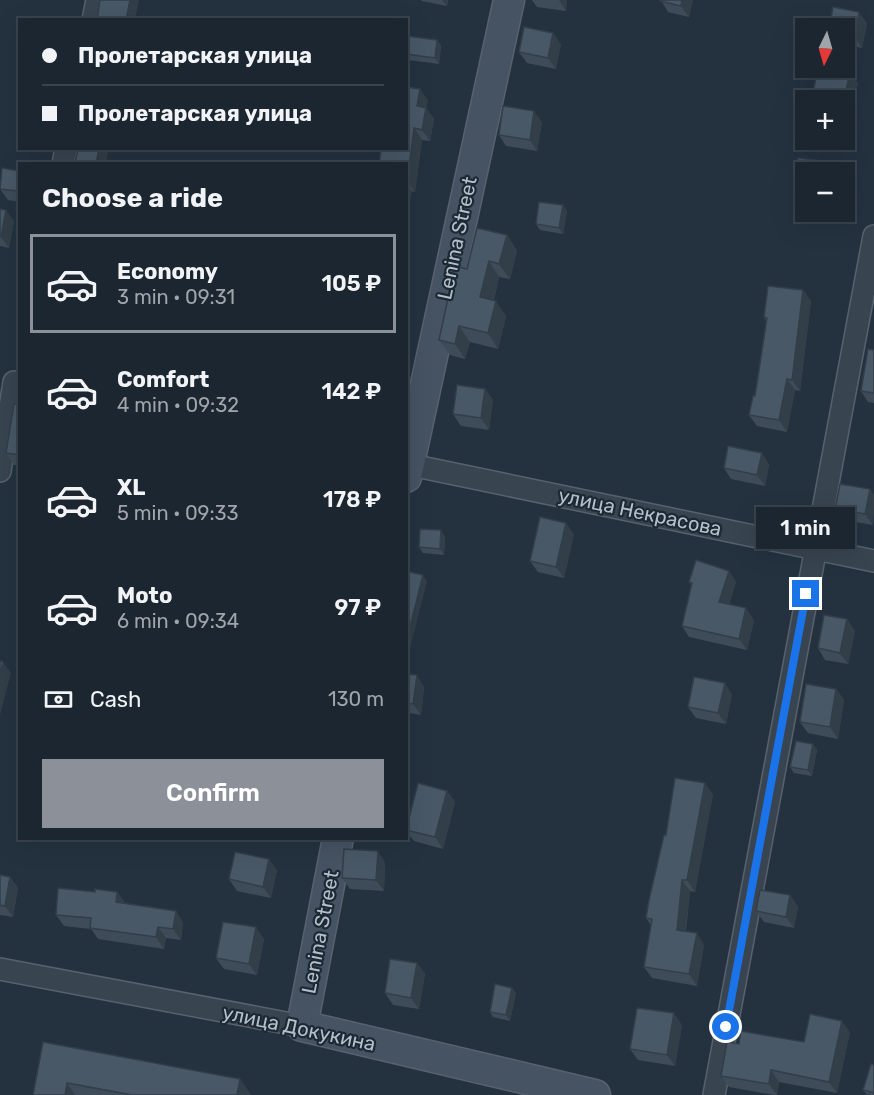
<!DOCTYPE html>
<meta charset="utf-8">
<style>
body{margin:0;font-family:Rubik,sans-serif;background:#242e38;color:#f1f3f6;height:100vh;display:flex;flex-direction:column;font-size:22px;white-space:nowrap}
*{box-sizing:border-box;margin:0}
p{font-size:20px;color:#a0a5ab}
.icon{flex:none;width:33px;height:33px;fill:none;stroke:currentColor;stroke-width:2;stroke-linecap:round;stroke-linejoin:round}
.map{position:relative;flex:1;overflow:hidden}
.panel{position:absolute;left:18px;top:162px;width:390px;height:678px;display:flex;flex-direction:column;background:#1b2630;border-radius:0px;box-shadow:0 6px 24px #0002,0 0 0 2px #39434c}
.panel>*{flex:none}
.hud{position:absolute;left:18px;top:18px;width:390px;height:132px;border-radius:0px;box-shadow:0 6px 24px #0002,0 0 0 2px #39434c;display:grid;align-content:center;height:132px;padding:0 24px;background:#1b2630}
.needle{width:39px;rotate:185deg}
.buttons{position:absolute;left:795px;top:18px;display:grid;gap:12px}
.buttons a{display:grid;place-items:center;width:60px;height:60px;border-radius:0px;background:#1b2630;box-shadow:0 6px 24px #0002,0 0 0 2px #39434c;font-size:30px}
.end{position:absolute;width:27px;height:27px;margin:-14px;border:8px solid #1a73e8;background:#fff;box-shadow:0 0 0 3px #fff}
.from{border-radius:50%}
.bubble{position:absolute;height:42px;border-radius:0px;background:#1b2630;box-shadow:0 6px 24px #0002,0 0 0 2px #39434c;font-size:20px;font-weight:600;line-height:42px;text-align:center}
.hud b{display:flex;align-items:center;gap:21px;height:57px;font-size:22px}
.hud b+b{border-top:2px solid #39434c}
.hud i{width:15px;height:15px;background:#f1f3f6}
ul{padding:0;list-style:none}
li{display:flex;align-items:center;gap:18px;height:99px;margin:0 12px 9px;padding:0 12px;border:3px solid transparent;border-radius:0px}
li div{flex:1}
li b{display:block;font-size:22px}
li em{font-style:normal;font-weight:600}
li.selected{border-color:#8c9099}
li>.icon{width:54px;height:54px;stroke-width:1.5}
h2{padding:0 24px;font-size:27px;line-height:72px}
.pay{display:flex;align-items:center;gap:15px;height:66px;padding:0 24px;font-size:22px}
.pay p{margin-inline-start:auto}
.action{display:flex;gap:12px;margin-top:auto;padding:12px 24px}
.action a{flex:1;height:69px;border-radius:0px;background:#8c9099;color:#fff;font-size:24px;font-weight:600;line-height:69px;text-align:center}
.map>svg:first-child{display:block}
</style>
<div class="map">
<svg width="874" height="1095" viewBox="0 0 874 1095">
<rect width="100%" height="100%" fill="#243240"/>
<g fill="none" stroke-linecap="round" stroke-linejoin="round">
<defs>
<g id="street">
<polyline points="93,20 97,0"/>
<polyline points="63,164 66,148"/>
<polyline points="406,464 874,561"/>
<polyline points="0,471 14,382"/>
<polyline points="0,969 302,1026"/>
<polyline points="714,1095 874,236"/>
</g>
<g id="secondary">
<polyline points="406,477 509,0"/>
<polyline points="338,838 302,1026 595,1095"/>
</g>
</defs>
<!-- street casing -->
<use href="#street" stroke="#56626e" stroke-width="24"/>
<!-- secondary casing -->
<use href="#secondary" stroke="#56626e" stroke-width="33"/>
<!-- street -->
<use href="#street" stroke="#384450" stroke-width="21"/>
<!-- secondary -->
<use href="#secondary" stroke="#465363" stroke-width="30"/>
</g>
<!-- wall -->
<g fill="#3e4c59">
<polygon points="421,0 448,0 447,6 422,1"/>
<polygon points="532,0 567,0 566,11 537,7"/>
<polygon points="661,0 693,0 689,17 668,12"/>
<polygon points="867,23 862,48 844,44 844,28"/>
<polygon points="407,36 437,40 441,46 439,64 408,60 406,57"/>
<polygon points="561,44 556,69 527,63 519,52"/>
<polygon points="850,72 858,83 851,115 844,114 844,100 815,100 812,97"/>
<polygon points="406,87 428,100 426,108 434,119 430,141 422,140 415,192 412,191 406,214 406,164 384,150"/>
<polygon points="542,122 537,151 506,146 499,135"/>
<polygon points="20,171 20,202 8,200 0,189"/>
<polygon points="806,172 806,193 803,193 795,182"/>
<polygon points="563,205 567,211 563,234 540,230 536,224"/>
<polygon points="0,209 14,221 9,248 0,246"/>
<polygon points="507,235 517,251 510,279 499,277 494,300 506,316 498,349 470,342 465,359 450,355 439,340 467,269"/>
<polygon points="803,290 811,301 800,391 795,390 787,432 757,426 749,415 755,396 766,321 764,317"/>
<polygon points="874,350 874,403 868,402 861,391"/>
<polygon points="485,389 493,400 489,430 461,426 453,414"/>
<polygon points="20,405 20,465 14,465 6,453"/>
<polygon points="762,453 769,465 765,486 731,479 724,468"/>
<polygon points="870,489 874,495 873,525 843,520 835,509"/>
<polygon points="574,534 564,578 538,572 530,561"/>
<polygon points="445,536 444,555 423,553 419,547"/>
<polygon points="729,571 736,582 729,604 754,620 747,650 689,637 682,626 691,585 689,582"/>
<polygon points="855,631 848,664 825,660 818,648"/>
<polygon points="406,674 424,687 421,715 409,713 407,727 406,727"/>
<polygon points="836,689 844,700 838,739 808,733 800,722"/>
<polygon points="732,694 726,724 696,718 688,707"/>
<polygon points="813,744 817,750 812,776 794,773 790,767"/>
<polygon points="447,791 455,802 443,849 414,841 406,831 406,827"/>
<polygon points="713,794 695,892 690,891 686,931 704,945 697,986 652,978 644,967 651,925 646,918 666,835"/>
<polygon points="385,862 384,891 350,889 342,878"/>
<polygon points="277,870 271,898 237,891 229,879"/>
<polygon points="0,875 10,877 18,888 13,917 0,915"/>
<polygon points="95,892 117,892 125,903 183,922 181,940 166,938 164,949 98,939 91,929 64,926 56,915"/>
<polygon points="790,895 798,907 794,928 764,922 756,911"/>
<polygon points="264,939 257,975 224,969 216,958"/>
<polygon points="417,963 425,974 419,1009 393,1005 385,993"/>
<polygon points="512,988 516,993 510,1021 493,1017 490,1012"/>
<polygon points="682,1025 675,1066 638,1060 630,1049"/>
<polygon points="850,1032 837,1093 779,1082 777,1095 774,1095 729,1087 721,1076 739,1044 804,1042"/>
<polygon points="43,1042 240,1079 251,1095 33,1095"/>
<polygon points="874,1065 874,1095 867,1095 863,1090"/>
</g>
<!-- shaded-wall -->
<g fill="#323e48">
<polygon points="130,0 139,0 135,20 126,20"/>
<polygon points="442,0 448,0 447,6"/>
<polygon points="559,0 567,0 566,11"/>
<polygon points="682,0 693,0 689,17 681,6"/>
<polygon points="859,12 867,23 862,48 855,37"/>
<polygon points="553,33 561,44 556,69 548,58"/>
<polygon points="437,40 441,46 439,64 435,58"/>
<polygon points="850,72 858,83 851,115 844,105 844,100"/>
<polygon points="420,89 428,100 426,108 434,119 430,141 422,130 417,106"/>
<polygon points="534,111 542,122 537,151 530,140"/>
<polygon points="414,128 422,140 415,192 407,181"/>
<polygon points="99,148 109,148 106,164 96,164"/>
<polygon points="830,162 837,172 828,172"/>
<polygon points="406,184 412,191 406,214"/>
<polygon points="563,205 567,211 563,234 559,228"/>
<polygon points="6,210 14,221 9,248 1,237"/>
<polygon points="507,235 517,251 510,279 499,264"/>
<polygon points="489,261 499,277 491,312 480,297"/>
<polygon points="803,290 811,301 800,391 792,380"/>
<polygon points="496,301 506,316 498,349 488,333"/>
<polygon points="459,326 470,342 465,359 455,344"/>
<polygon points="787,379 795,390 787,432 779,420"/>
<polygon points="485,389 493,400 489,430 481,418"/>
<polygon points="762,453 769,465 765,486 757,475"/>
<polygon points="870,489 874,495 873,525 865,514"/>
<polygon points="566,523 574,534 564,578 556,567"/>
<polygon points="441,530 445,536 444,555 440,549"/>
<polygon points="729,571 736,582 727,613 719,602"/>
<polygon points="423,575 427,581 406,665 406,643"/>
<polygon points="746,608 754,620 747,650 739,639"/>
<polygon points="847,619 855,631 848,664 840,653"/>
<polygon points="3,662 11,673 0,715 0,675"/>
<polygon points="417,675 424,687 421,715 413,704"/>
<polygon points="725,683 732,694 726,724 718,713"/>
<polygon points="836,689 844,700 838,739 830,727"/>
<polygon points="406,709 409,713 407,727 406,726"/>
<polygon points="813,744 817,750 812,776 808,770"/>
<polygon points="705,783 713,794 695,892 687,880"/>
<polygon points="447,791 455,802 443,849 435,837"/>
<polygon points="378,851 385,862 384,891 376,880"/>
<polygon points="269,859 277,870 271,898 263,887"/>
<polygon points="10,877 18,888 13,917 5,906"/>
<polygon points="682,880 690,891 684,941 677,930"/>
<polygon points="117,892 125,903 116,902"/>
<polygon points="790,895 798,907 794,928 786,917"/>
<polygon points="176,911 183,922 181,940 173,929"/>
<polygon points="158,927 166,938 164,949 156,937"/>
<polygon points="256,927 264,939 257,975 249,964"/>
<polygon points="697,933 704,945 697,986 689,974"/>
<polygon points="417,963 425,974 419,1009 411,998"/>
<polygon points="512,988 516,993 510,1021 506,1015"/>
<polygon points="674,1013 682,1025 675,1066 667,1055"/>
<polygon points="842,1021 850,1032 837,1093 829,1082"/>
<polygon points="771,1070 779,1082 777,1095 769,1084"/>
<polygon points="240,1079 251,1095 237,1095"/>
<polygon points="67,1083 75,1095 65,1095"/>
</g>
<!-- building -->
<g fill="#485867" stroke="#323e48" stroke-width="1.5">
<polygon points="100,0 130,0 126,20 97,20"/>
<polygon points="661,0 682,0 681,6 660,1"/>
<polygon points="833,7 859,12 855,37 844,35 844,28 829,28"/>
<polygon points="524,27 553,33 548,58 519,52"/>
<polygon points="407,36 437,40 435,58 406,54"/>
<polygon points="818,68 829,68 850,72 844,100 828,100 812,97"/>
<polygon points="406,87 420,89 417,106 426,108 422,130 414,128 407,181 406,181 406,164 379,164 381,150 384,150 384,148 406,148"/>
<polygon points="503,106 534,111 530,140 499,135"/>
<polygon points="78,148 99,148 96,164 75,164"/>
<polygon points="798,158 830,162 828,172 806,172 806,183 795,182"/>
<polygon points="2,168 20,171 18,191 0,189"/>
<polygon points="539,202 563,205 559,228 536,224"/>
<polygon points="0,209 6,210 1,237 0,236"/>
<polygon points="477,228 507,235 499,264 489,261 480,297 496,301 488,333 459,326 455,344 439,340 455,266 467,269"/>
<polygon points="768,286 803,290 792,380 787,379 779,420 749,415 753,396 755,396 767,318 764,317"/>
<polygon points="868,349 874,350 874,393 861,391"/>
<polygon points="457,385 485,389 481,418 453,414"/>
<polygon points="14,404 20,405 20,455 6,453"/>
<polygon points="728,446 762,453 757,475 724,468"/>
<polygon points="840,484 870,489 865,514 835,509"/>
<polygon points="540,517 566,523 556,567 530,561"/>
<polygon points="420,529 441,530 440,549 419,547"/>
<polygon points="696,560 729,571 719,602 746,608 739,639 682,626 692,583 689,582"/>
<polygon points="406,571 423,575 406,643"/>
<polygon points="824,615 847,619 840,653 818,648"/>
<polygon points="0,661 3,662 0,675"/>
<polygon points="406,674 417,675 413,704 406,703"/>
<polygon points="694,677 725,683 718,713 688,707"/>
<polygon points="806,684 836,689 830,727 800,722"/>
<polygon points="796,741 813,744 808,770 790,767"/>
<polygon points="675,778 705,783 687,880 682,880 677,930 697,933 689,974 644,967 652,919 646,918 649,900 664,835 666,835"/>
<polygon points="418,783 447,791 435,837 406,830"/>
<polygon points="344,849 378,851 376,880 342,878"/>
<polygon points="235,852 269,859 263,887 229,879"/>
<polygon points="0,875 10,877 5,906 0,905"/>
<polygon points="58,888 95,892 95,889 117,892 116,902 176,911 173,929 158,927 156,937 90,928 91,918 56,915"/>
<polygon points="760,890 790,895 786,917 756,911"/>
<polygon points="223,922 256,927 249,964 216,958"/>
<polygon points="390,959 417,963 411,998 385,993"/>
<polygon points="495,984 512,988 506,1015 490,1012"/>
<polygon points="637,1008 674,1013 667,1055 630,1049"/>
<polygon points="810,1014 842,1021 829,1082 771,1070 769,1084 721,1076 727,1042 739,1044 741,1031 804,1042"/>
<polygon points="43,1042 240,1079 237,1095 132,1095 67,1083 65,1095 33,1095"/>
<polygon points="871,1064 874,1065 874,1093 863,1090"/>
</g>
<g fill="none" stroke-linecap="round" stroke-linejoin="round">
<!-- route -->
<polyline stroke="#1a73e8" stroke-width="8" points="726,1027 806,594"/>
</g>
<g text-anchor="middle" stroke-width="4.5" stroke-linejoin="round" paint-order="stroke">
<!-- street labels -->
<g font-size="20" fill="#b4bfcb" stroke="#1d2935">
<text transform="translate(457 238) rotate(-78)" y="7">Lenina Street</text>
<text transform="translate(640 512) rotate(12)" y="7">улица Некрасова</text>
<text transform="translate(320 932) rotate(-79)" y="7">Lenina Street</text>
<text transform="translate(299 1028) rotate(12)" y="7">улица Докукина</text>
</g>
</g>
</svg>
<div class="buttons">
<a><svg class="needle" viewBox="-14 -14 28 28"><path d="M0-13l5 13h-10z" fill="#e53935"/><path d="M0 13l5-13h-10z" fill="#a0a5ab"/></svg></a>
<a>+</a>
<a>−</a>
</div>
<i class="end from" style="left:726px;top:1027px"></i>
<i class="end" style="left:806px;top:594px"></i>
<div class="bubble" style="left:756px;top:507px;width:99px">1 min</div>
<div class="hud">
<b><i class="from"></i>Пролетарская улица</b>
<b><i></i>Пролетарская улица</b>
</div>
<section class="panel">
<h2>Choose a ride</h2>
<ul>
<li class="selected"><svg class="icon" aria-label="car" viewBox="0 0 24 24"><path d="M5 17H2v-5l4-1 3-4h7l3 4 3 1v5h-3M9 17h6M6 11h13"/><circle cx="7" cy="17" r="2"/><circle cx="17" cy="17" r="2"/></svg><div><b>Economy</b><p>3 min · 09:31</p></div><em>105 ₽</em></li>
<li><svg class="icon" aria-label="car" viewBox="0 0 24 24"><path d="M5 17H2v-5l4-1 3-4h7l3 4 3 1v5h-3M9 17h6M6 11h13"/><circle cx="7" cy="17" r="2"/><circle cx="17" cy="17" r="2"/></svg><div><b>Comfort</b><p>4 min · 09:32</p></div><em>142 ₽</em></li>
<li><svg class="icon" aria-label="car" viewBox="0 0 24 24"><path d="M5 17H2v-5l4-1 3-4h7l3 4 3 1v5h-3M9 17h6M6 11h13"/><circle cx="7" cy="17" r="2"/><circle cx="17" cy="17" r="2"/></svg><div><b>XL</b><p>5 min · 09:33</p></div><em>178 ₽</em></li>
<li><svg class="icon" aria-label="car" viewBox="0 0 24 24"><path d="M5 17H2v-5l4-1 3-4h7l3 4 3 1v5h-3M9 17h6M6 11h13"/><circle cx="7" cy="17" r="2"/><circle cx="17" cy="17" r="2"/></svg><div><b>Moto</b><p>6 min · 09:34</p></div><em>97 ₽</em></li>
</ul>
<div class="pay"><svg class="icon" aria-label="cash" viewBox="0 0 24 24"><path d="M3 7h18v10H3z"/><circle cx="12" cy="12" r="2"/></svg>Cash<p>130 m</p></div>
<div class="action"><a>Confirm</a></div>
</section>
</div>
